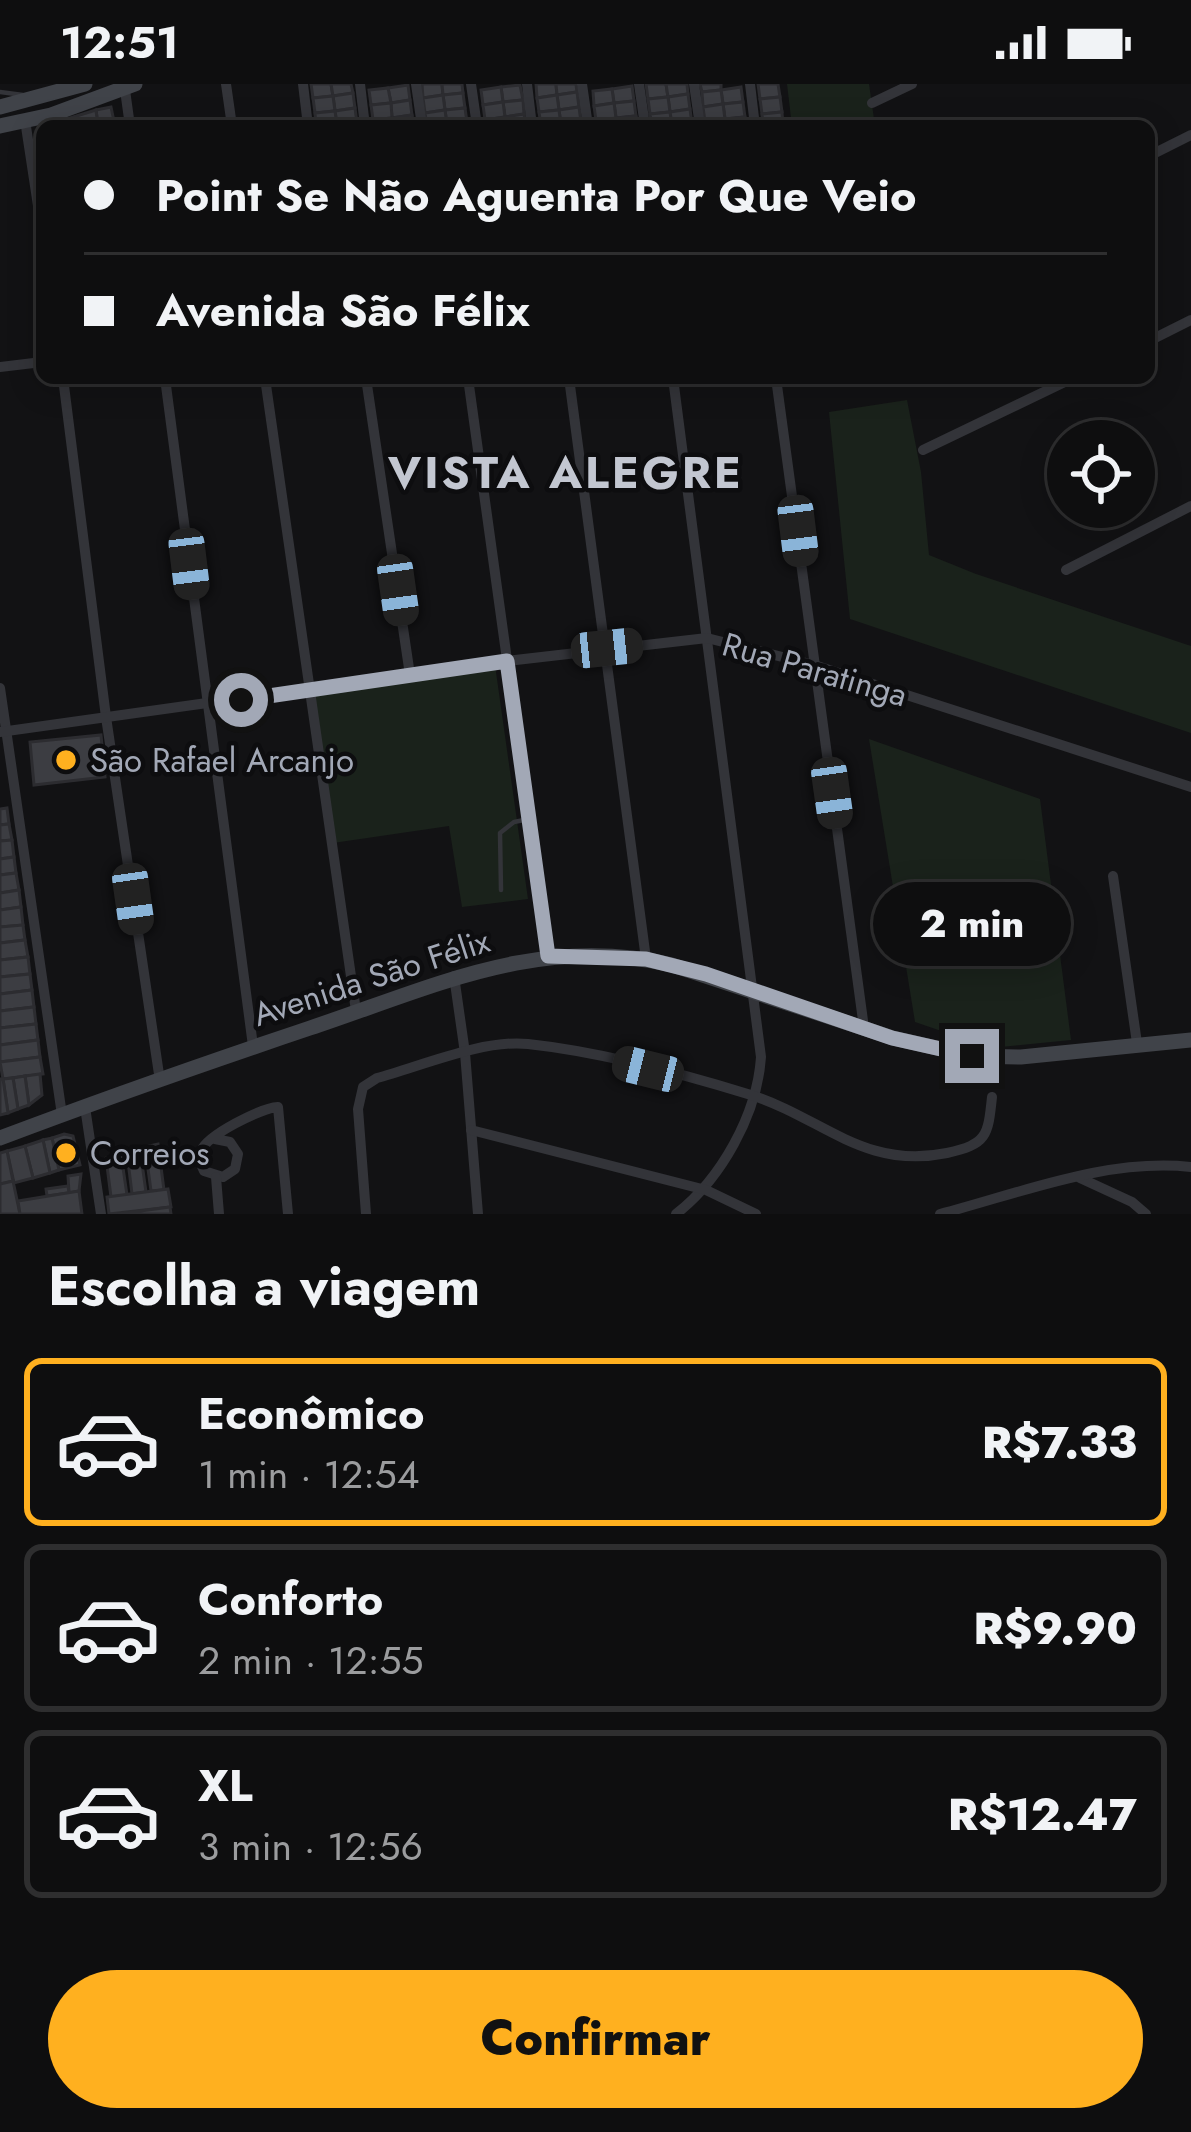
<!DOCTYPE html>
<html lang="pt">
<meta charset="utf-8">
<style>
body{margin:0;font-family:Jost,sans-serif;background:#1c1c1d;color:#f1f3f6;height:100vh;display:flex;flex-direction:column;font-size:45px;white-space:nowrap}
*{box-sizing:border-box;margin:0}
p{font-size:39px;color:#9b9c9e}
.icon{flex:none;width:66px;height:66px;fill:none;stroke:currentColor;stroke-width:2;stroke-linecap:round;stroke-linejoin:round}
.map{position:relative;height:1130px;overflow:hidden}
.details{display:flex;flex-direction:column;background:#0e0e0f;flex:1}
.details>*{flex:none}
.top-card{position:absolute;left:36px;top:36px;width:1119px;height:264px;border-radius:18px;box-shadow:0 6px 30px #0003,0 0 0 3px #2e2e2f;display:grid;align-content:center;height:264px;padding:0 48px;background:#0e0e0f}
.controls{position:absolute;left:1047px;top:336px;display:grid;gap:24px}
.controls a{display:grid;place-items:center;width:108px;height:108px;border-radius:50%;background:#0e0e0f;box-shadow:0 6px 30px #0003,0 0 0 3px #2e2e2f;font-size:60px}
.end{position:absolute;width:54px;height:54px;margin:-27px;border:15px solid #a2a8b6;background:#111;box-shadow:0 0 0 6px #111}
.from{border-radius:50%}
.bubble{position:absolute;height:84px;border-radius:42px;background:#0e0e0f;box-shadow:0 6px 30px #0003,0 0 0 3px #2e2e2f;font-size:39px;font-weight:800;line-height:84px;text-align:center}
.car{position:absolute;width:36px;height:72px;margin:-36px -18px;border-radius:15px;box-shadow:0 0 9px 3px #0007;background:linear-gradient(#222 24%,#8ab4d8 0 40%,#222 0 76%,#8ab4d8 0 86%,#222 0)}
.top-card b{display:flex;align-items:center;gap:42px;height:114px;font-size:45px}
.top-card b+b{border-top:3px solid #2e2e2f}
.top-card i{width:30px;height:30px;background:#f1f3f6}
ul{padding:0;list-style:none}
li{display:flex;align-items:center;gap:36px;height:168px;margin:0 24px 18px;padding:0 24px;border:6px solid #2e2e2f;border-radius:18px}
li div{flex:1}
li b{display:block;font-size:45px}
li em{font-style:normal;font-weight:800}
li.active{border-color:#ffb01f}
li>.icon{width:108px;height:108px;stroke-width:1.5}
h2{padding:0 48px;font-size:54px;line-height:144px}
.cta{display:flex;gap:24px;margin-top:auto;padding:24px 48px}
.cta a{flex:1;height:138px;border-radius:72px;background:#ffb01f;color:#111;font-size:48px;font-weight:800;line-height:138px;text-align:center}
.status{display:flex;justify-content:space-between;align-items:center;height:84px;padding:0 60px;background:#0e0e0f;direction:ltr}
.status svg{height:33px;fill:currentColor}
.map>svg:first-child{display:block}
</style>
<div class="status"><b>12:51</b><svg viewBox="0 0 49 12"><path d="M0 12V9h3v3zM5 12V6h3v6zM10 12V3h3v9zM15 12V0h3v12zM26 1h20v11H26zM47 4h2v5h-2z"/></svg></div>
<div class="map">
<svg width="1191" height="1130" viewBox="0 0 1191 1130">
<rect width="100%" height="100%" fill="#121214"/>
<!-- green -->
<g fill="#1a221b">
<polygon points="787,0 869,0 875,42 792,42"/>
<polygon points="907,316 921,388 929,471 976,490 1191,562 1191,649 850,535 829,328"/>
<polygon points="495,581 528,815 462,823 449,742 333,759 312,610"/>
<polygon points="869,655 1040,715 1071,956 991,964 915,938"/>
</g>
<!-- building -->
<g fill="#3c3d42" stroke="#2c2c30" stroke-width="3">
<polygon points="311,0 331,0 333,12 313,14"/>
<polygon points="331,0 351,0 353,9 333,12"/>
<polygon points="422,0 442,0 443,11 423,14"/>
<polygon points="442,0 462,0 463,9 443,11"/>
<polygon points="536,0 556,0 557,11 537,14"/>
<polygon points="556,0 576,0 577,8 557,11"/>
<polygon points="646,0 666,0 668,13 648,15"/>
<polygon points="666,0 687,0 688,10 668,13"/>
<polygon points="700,0 721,0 721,6 702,8"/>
<polygon points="758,0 778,0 780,13 760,15"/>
<polygon points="408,1 410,16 391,19 388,4"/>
<polygon points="520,1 523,16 503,18 501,3"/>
<polygon points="632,2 634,17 614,19 612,5"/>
<polygon points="501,3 503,18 483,21 481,6"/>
<polygon points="741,3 743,18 723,20 721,6"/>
<polygon points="388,4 391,19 371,21 369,6"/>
<polygon points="612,5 614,19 594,22 593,7"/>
<polygon points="721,6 723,20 703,23 702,8"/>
<polygon points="577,8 579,23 559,26 557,11"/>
<polygon points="353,9 355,24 335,27 333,12"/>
<polygon points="463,9 465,24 445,26 443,11"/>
<polygon points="688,10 690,25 670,28 668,13"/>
<polygon points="443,11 445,26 425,29 423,14"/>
<polygon points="557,11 559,26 539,28 537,14"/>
<polygon points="333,12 335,27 315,29 313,14"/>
<polygon points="668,13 670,28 650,30 648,15"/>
<polygon points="780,13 782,28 762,30 760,15"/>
<polygon points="410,16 412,31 392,34 391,19"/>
<polygon points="523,16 524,30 505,33 503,18"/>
<polygon points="634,17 636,32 616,34 614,19"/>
<polygon points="503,18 505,33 485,36 483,21"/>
<polygon points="743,18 745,33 725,35 723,20"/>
<polygon points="391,19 392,34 373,36 371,21"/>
<polygon points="614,19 616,34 596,37 594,22"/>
<polygon points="723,20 725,35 705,38 703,23"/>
<polygon points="111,23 115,42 98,42 96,26"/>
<polygon points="579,23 581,38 561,41 559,26"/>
<polygon points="355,24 357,39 337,41 335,27"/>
<polygon points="465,24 467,38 447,41 445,26"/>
<polygon points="690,25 692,40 672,42 670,28"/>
<polygon points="96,26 98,42 61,42 60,37"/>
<polygon points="445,26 447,41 427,42 425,29"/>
<polygon points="559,26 561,41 541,42 539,28"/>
<polygon points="335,27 337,41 316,42 315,29"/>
<polygon points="670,28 672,42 652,42 650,30"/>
<polygon points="782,28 783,42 763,42 762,30"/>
<polygon points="524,30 526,42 506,42 505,33"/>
<polygon points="412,31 414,42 393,42 392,34"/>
<polygon points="636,32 638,42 617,42 616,34"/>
<polygon points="505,33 506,42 485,42 485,36"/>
<polygon points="745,33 747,42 726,42 725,35"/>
<polygon points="392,34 393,42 373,42 373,36"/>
<polygon points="101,651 105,693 34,701 30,658"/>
<polygon points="7,724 9,740 0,741 0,725"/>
<polygon points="9,740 12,756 0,757 0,741"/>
<polygon points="12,756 14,773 0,775 0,757"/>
<polygon points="14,773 16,789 0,791 0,775"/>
<polygon points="16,789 19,806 0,809 0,791"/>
<polygon points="19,806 21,823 0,826 0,809"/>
<polygon points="21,823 23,841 0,843 0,826"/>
<polygon points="23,841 25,856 0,859 0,843"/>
<polygon points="25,856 28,873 0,876 0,859"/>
<polygon points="28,873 30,890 0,893 0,876"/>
<polygon points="30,890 32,906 0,910 0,893"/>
<polygon points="32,906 34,923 0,927 0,910"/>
<polygon points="34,923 36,940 0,944 0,927"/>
<polygon points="36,940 38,956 0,961 0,944"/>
<polygon points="38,956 40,973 0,978 0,961"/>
<polygon points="40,973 43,990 3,995 0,978"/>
<polygon points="40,990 42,1011 29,1021 25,992"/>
<polygon points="25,992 29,1021 18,1025 13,994"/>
<polygon points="13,994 18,1025 8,1029 3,995"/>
<polygon points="0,995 3,995 8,1029 0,1031"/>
<polygon points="64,1050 73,1052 80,1081 59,1086 52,1054"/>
<polygon points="52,1054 59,1086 50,1089 43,1056"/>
<polygon points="43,1056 50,1089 33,1094 25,1062"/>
<polygon points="158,1060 164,1106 151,1107 145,1063"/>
<polygon points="25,1062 33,1094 14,1099 7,1067"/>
<polygon points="140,1065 146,1108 132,1110 127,1069"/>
<polygon points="7,1067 13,1097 0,1100 0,1069"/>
<polygon points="121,1070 127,1111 111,1113 106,1074"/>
<polygon points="81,1090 79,1107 69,1109 68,1092"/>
<polygon points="13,1097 20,1130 0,1130 0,1100"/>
<polygon points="68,1102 69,1109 47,1112 46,1105"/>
<polygon points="168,1105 171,1123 109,1130 107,1113"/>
<polygon points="79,1107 82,1130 20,1130 18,1117"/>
<polygon points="170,1123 171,1130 118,1130"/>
</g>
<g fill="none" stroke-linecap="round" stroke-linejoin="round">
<!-- lane -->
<g stroke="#333439" stroke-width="4.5">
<polyline points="0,8 23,11"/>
<polyline points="501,806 500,749 514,738 529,735"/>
</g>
<!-- street -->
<g stroke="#333439" stroke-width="10">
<polyline points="226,0 232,42"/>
<polyline points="303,0 308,42"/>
<polyline points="360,0 365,42"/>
<polyline points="416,0 422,42"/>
<polyline points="471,0 477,42"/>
<polyline points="527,0 532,42"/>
<polyline points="582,0 588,42"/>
<polyline points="639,0 645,42"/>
<polyline points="694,0 700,42"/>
<polyline points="750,0 755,42"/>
<polyline points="125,6 130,42"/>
<polyline points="872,19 912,0"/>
<polyline points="25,36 42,148"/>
<polyline points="1149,72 1191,51"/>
<polyline points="1149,257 1191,236"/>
<polyline points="0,283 42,278"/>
<polyline points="63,294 106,633 160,997"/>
<polyline points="165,294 253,962"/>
<polyline points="265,294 356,927"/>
<polyline points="366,294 410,591"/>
<polyline points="468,294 548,872"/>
<polyline points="569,294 646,875"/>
<path d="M 673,294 L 761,973 C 757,1031 721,1095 676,1130"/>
<polyline points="776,294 864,944"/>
<polyline points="923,366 1073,294"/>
<polyline points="1066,486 1191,422"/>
<polyline points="0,604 62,1031"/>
<polyline points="0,648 507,577 707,554 814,581 1191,703"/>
<polyline points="1113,792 1137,959"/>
<polyline points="454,892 465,969 478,1130"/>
<polyline points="85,1023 101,1130"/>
<polyline points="471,1046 706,1106 756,1130"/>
<path d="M 215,1055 L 230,1058 L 238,1070 L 235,1085 L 223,1093 L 204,1087 C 201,1080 198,1076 201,1067 C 207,1051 261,1024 278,1023 L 288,1130"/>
<polyline points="216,1093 219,1130"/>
<polyline points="1080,1094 1132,1118 1146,1130"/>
<path d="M 366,1130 L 358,1025 L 363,1003 L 377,994 C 421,982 484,955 528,960 C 602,968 680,989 751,1011 C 823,1034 864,1086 947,1069 C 987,1060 988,1052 992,1013"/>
<path d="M 940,1130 C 1021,1109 1106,1074 1191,1083"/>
</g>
<!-- secondary -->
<g stroke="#404349" stroke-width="15">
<polyline points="0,23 85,0"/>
<polyline points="0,42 51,31 135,0"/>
<path d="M 0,1054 C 103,1015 206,979 310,944 C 433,903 539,850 672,881 L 893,954 L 972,972 L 1021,973 L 1191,956"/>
</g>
</g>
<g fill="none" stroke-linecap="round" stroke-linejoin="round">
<!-- route -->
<polyline stroke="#a2a8b6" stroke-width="15" points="241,616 507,577 548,872 646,875 706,890 892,954 972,972"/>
</g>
<!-- markers -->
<g fill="#ffb01f" stroke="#0d0d0f" stroke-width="4.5">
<circle cx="66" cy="676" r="12"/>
<circle cx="66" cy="1069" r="12"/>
</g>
<g text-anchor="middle" stroke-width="9" stroke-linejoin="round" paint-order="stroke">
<!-- street labels -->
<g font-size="33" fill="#a2a8b6" stroke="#0d0d0f">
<text transform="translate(815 585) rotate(16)" y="12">Rua Paratinga</text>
<text transform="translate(371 893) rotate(-18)" y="12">Avenida São Félix</text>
</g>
<!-- poi labels -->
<g font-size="33" fill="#a2a8b6" stroke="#0d0d0f" text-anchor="start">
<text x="90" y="688">São Rafael Arcanjo</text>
<text x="90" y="1081">Correios</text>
</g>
<!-- district labels -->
<g font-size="45" font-weight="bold" letter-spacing="3" fill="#c3c7d1" stroke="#0d0d0f">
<text x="566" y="404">VISTA ALEGRE</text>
</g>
</g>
</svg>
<div class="controls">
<a><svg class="icon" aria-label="locate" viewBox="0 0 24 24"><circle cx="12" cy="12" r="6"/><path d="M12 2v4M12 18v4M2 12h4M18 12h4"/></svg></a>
</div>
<i class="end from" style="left:241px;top:616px"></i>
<i class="end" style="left:972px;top:972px"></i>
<div class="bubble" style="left:873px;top:798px;width:198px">2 min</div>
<i class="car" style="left:798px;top:447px;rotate:173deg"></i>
<i class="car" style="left:189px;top:480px;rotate:173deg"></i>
<i class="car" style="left:398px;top:506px;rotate:172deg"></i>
<i class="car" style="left:607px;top:564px;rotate:84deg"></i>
<i class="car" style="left:832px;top:709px;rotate:172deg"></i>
<i class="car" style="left:133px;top:815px;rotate:172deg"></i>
<i class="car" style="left:648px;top:985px;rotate:284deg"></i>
<div class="top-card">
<b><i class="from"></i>Point Se Não Aguenta Por Que Veio</b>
<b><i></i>Avenida São Félix</b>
</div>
</div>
<section class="details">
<h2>Escolha a viagem</h2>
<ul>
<li class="active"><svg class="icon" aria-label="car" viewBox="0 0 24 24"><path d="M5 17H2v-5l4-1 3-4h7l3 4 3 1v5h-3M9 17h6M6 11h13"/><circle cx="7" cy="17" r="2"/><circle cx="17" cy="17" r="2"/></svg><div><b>Econômico</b><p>1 min · 12:54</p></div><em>R$7.33</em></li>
<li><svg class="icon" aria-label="car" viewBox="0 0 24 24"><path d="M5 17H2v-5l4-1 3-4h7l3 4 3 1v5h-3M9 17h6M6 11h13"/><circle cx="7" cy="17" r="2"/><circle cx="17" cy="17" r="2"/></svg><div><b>Conforto</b><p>2 min · 12:55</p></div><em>R$9.90</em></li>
<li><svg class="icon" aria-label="car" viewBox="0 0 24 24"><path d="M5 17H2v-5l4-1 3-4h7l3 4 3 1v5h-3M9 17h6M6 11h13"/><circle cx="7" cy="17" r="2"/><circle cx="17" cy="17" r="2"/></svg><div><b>XL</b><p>3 min · 12:56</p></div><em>R$12.47</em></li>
</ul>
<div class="cta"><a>Confirmar</a></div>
</section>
